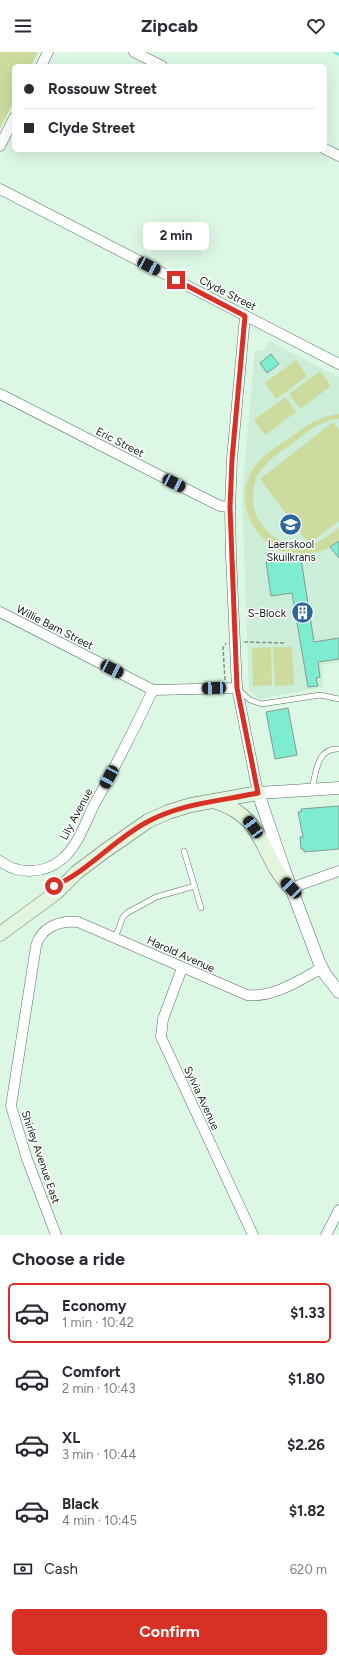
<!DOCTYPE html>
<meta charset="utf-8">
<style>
body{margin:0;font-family:Figtree,sans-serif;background:#f7f7f7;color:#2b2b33;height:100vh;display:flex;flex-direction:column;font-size:15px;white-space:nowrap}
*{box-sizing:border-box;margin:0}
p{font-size:13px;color:#7c7c81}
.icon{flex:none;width:22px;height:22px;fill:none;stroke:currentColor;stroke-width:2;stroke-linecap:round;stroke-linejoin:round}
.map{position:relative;height:1183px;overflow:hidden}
.sheet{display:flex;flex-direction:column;background:#fff;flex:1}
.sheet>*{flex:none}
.guide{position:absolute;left:12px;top:12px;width:315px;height:88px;border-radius:6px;box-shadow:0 4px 16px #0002;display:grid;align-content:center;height:88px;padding:0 12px;background:#fff}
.end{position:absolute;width:18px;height:18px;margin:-9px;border:5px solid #d93025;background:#fff;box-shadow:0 0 0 2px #fff}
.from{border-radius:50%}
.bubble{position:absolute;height:28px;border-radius:6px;background:#fff;box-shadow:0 4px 16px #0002;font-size:13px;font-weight:700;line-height:28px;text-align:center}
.car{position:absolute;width:12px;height:24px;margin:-12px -6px;border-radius:5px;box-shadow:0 0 3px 1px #0007;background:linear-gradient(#222 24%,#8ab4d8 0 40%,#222 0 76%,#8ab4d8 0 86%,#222 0)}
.guide b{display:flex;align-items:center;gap:14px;height:38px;font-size:15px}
.guide b+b{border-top:1px solid #e1e1e2}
.guide i{width:10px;height:10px;background:#2b2b33}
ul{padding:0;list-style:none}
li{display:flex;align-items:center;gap:12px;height:60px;margin:0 8px 6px;padding:0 4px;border:2px solid transparent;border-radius:6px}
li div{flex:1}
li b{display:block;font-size:15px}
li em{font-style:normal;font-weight:700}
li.selected{border-color:#d93025}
li>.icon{width:36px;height:36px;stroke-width:1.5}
h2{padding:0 12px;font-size:18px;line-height:48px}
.pay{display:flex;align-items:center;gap:10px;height:44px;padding:0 12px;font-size:15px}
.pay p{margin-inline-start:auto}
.action{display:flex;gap:8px;margin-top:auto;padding:8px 12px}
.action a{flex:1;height:46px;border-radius:6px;background:#d93025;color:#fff;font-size:16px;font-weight:700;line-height:46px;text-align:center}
header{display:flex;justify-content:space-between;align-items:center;height:52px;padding:0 12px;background:#fff;font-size:18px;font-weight:700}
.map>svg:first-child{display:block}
</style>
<header><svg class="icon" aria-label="menu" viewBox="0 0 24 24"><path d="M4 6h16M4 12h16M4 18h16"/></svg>Zipcab<svg class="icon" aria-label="heart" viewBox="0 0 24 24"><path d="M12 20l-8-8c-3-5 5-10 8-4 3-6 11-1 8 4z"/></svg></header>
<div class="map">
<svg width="339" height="1183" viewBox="0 0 339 1183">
<rect width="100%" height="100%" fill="#ddf7e5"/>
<!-- built -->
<polygon fill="#ccedd7" points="269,289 339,325 339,610 321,613 324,635 259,647 249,639 242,443 255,298 264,298"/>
<!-- green -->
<g fill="#cddc9e">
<polygon points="0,0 38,0 31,14 14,14 14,49 0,77"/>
<polygon points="296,308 307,324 276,347 265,331"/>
<polygon points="320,319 331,334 300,357 289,342"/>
<polygon points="285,345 296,360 265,383 254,368"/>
<path d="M 339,362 L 339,367 C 320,368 308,380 294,390 C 282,399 267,408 259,421 C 240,454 266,495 304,494 C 317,493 328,484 339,476 L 339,488 C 335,491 331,495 327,497 C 320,500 294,504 288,502 C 257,491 235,456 249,424 C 256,407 274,397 288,387 C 305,375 318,364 339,362 Z"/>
<polygon points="333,370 339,378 339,469 309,492 260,427"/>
<polygon points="271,595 272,633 253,634 252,596"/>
<polygon points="273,595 292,595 294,633 275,634"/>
</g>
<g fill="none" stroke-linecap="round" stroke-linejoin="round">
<!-- stream -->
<polyline stroke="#6ce7e5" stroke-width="2.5" points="334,0 339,3"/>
</g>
<!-- building -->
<g fill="#7eecd0" stroke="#7f9d94">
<polygon points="271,302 279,312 267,321 260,311"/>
<polygon points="339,489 339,506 330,495"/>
<polygon points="279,507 280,510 301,507 314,590 339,586 339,607 318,610 320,625 316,626 318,634 308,635 292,541 271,544 266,509"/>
<polygon points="288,656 297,703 275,707 266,660"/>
<polygon points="339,754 339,797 304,800 304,797 301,797 300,785 303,785 298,760 301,760 301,757"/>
</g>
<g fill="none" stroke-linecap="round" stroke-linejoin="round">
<defs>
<g id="service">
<polyline points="239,638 250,648 262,652 320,643 339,647"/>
<path d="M 312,737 C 316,721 317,695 339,697"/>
<polyline points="184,799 201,856"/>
<polyline points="115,886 123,865 127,861 156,845 195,834"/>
</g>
<g id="minor">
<polyline points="134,0 162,14"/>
<polyline points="41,14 48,0"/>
<polyline points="0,94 14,66"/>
<polyline points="325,97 339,104"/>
<polyline points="0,137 339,312"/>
<polyline points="245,264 232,407 230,455 231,504 237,636 258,741"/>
<polyline points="0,342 194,441 220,454 230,455"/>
<polyline points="0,560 153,638 237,636"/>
<path d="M 0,809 C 18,823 45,822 62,807 C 77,795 85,772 93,755 C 114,717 134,678 153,638"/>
<polyline points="291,836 339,819"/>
<polyline points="182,916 163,967 161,985 253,1183"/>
<path d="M 56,1183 L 27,1107 L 11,1054 L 36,894 C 41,875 60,868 78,870 L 247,943 C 273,946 300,928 322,916"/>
<polyline points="326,1183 339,1158"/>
</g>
<polyline id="tertiary" points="339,736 258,741 284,817 319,910 325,922 339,940"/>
<g id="secondary">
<path d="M 214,749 C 268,766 258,803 291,836"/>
<polyline points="0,882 57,840 77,820 105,799 148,769 168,760 191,753 258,741"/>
</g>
</defs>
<!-- service casing -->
<use href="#service" stroke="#576e5f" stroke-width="6"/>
<!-- minor casing -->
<use href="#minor" stroke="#576e5f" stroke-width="11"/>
<!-- tertiary casing -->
<use href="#tertiary" stroke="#576e5f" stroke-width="13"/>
<!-- secondary casing -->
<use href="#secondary" stroke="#576e5f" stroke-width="15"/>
<!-- path -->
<g stroke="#839589" stroke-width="1.5" stroke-dasharray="4 2" stroke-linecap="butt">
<polyline points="244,590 286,591"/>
<polyline points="225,628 223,596 226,591"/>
</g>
<!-- service -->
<use href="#service" stroke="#fff" stroke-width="5"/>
<!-- minor -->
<use href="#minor" stroke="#fff" stroke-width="10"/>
<!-- tertiary -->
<use href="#tertiary" stroke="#fff" stroke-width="12"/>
<!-- secondary -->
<use href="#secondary" stroke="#e4f5de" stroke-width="14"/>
</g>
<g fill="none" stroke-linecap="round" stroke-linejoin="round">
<!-- route -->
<path stroke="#d93025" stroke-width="5" d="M 54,834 C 89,819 115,786 149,769 C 183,751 221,749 258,741 L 237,636 L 230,455 L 232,407 L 245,264 L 176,228"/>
</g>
<!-- icons -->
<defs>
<symbol id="school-disc" viewBox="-11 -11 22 22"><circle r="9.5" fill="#2b669e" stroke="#fff"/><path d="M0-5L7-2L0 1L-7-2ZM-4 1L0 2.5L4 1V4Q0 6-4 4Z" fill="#fff"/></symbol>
<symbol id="building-disc" viewBox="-11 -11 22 22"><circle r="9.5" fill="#2b669e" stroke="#fff"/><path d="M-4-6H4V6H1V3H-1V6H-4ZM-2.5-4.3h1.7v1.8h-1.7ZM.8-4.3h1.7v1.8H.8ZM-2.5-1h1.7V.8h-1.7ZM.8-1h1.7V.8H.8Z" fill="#fff"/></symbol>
</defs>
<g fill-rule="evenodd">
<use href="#school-disc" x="278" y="460" width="25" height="25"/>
<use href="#building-disc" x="290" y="548" width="25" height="25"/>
</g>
<g text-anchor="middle" stroke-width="3" stroke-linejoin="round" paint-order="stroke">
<!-- street labels -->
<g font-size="11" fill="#121b15" stroke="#fff">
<text transform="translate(228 241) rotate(27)" y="4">Clyde Street</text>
<text transform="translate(120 390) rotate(27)" y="4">Eric Street</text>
<text transform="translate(55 575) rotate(27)" y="4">Willie Bam Street</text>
<text transform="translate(76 762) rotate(-62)" y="4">Lily Avenue</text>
<text transform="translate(181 902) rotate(24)" y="4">Harold Avenue</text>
<text transform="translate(202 1046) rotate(65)" y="4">Sylvia Avenue</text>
<text transform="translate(41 1105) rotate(71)" y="4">Shirley Avenue East</text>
</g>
<!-- poi labels -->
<g font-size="11" fill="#121b15" stroke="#fff">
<text x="291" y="496">Laerskool<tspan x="291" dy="13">Skuilkrans</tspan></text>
<text x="286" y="565" text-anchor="end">S-Block</text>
</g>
</g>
</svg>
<i class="end from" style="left:54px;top:834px"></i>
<i class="end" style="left:176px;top:228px"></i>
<div class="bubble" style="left:143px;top:170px;width:66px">2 min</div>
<i class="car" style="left:149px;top:214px;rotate:118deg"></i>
<i class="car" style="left:174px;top:431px;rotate:117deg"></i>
<i class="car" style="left:112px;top:617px;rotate:117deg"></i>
<i class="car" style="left:214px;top:636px;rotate:268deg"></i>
<i class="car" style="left:109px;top:725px;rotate:208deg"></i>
<i class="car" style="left:253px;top:775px;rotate:324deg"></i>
<i class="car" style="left:291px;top:836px;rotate:316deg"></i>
<div class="guide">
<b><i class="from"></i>Rossouw Street</b>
<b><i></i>Clyde Street</b>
</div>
</div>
<section class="sheet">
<h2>Choose a ride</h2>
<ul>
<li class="selected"><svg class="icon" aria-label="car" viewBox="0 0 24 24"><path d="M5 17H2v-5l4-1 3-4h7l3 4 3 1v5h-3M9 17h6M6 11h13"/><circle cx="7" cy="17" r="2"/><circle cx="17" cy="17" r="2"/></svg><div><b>Economy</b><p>1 min · 10:42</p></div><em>$1.33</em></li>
<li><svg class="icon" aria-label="car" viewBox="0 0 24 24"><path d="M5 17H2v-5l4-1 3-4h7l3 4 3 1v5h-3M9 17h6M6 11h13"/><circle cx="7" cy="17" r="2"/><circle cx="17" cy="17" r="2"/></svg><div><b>Comfort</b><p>2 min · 10:43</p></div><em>$1.80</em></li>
<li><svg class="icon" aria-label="car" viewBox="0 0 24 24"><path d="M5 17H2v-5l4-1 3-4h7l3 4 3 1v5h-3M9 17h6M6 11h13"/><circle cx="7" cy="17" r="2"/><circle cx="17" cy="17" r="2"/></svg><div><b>XL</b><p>3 min · 10:44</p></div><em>$2.26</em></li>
<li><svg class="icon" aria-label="car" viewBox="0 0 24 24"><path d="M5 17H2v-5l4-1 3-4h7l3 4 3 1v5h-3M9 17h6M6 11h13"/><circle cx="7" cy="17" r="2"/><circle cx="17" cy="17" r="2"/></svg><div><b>Black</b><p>4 min · 10:45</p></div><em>$1.82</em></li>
</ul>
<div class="pay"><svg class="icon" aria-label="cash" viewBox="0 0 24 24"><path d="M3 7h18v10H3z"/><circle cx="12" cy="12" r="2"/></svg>Cash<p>620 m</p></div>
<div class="action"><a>Confirm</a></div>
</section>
